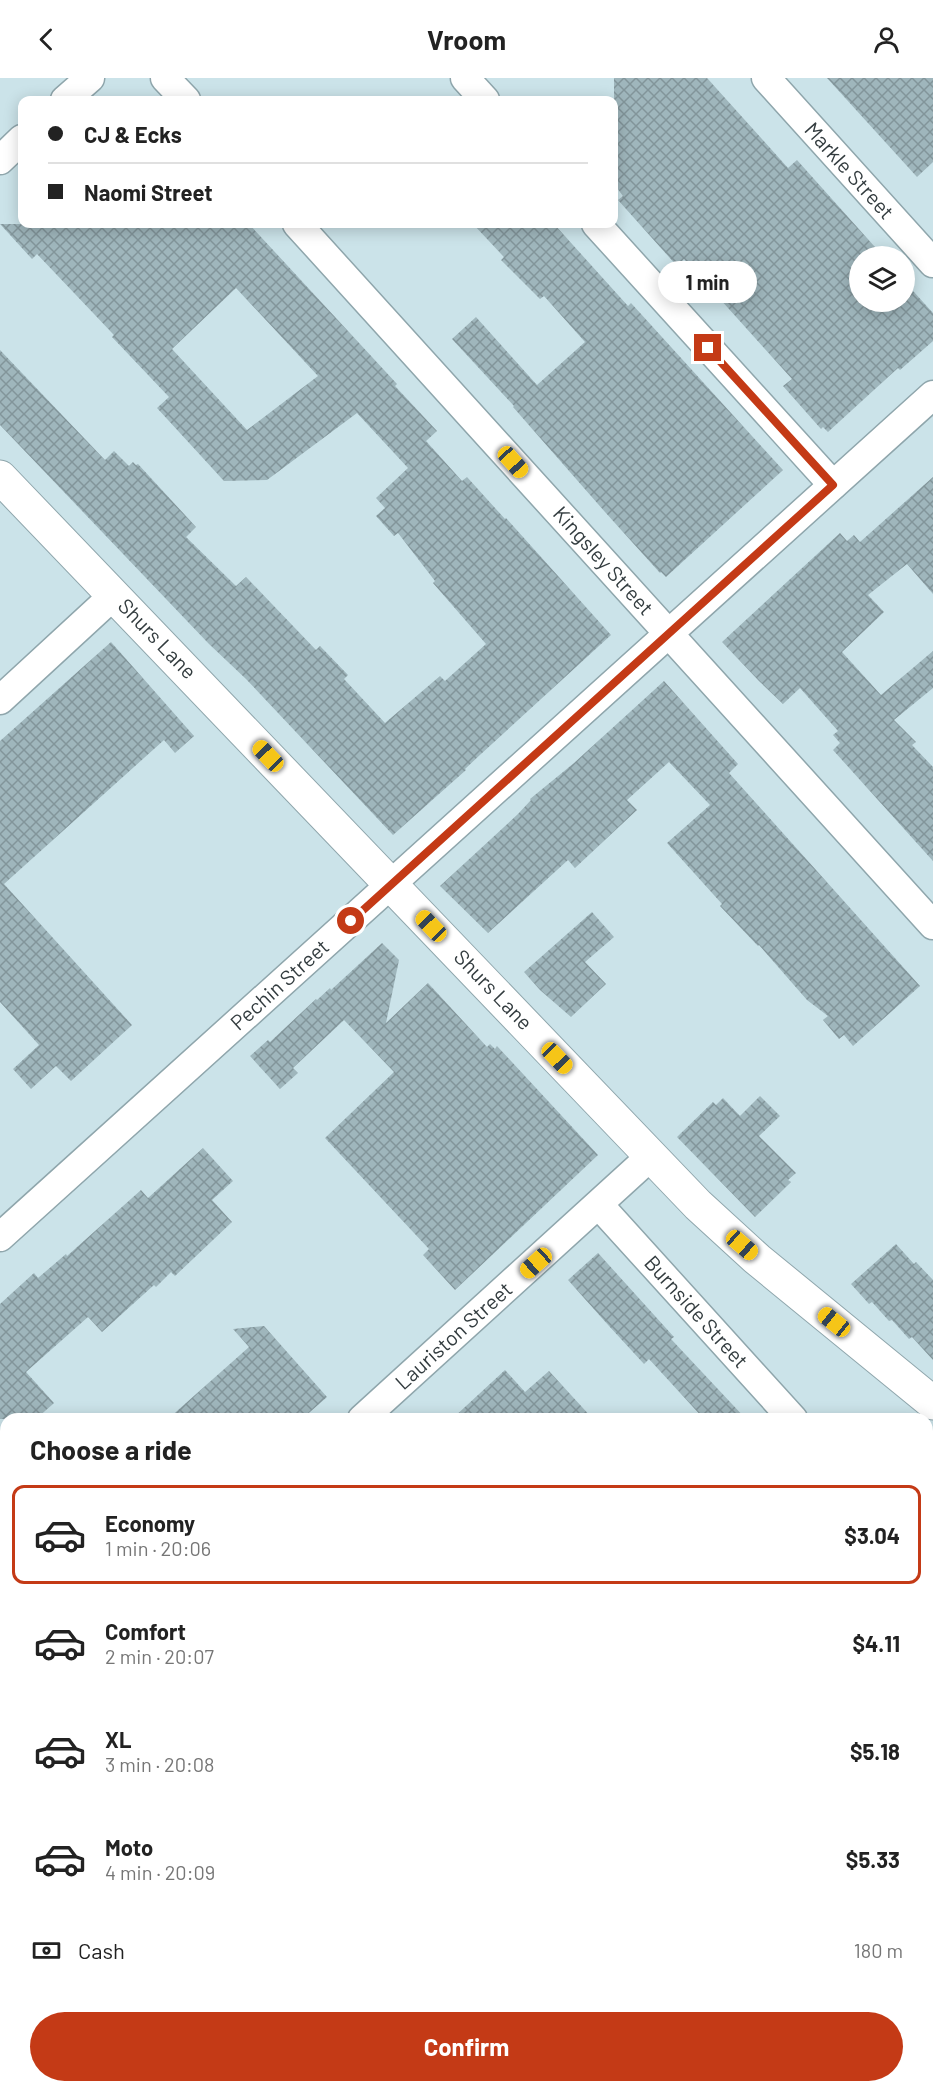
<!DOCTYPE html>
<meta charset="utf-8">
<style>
body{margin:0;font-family:Barlow,sans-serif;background:#f2f2f2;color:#222;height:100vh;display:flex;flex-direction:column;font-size:22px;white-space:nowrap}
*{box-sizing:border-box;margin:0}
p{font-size:20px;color:#767676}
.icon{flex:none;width:33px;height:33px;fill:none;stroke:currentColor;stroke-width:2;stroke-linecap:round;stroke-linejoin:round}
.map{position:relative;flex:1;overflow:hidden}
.side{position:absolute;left:0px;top:1335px;width:933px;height:680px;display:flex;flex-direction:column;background:#fff;border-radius:18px 18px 0 0;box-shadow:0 3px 15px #0003}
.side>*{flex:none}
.top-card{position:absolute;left:18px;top:18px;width:600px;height:132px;border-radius:12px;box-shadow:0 3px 15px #0003;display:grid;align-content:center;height:132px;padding:0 30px;background:#fff}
.tools{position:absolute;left:849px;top:168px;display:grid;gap:12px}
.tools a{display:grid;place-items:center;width:66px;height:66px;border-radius:50%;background:#fff;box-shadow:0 3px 15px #0003;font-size:30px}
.end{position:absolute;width:27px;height:27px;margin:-14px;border:8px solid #c43a16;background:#fff;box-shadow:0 0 0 3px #fff}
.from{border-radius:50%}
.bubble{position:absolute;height:42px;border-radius:21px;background:#fff;box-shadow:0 3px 15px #0003;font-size:20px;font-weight:700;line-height:42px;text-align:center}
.car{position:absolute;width:18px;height:36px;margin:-18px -9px;border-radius:8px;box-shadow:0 0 4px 2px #0007;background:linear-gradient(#f5c518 24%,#345 0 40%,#f5c518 0 76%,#345 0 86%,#f5c518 0)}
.top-card b{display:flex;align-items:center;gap:21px;height:57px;font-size:22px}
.top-card b+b{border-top:2px solid #e0e0e0}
.top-card i{width:15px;height:15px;background:#222}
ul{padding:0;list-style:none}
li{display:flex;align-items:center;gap:18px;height:99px;margin:0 12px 9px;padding:0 18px;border:3px solid transparent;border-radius:12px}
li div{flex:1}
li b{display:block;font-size:22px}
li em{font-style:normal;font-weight:700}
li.current{border-color:#c43a16}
li>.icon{width:54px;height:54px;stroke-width:1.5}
h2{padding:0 30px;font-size:27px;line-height:72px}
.pay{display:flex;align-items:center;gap:15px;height:66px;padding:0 30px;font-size:22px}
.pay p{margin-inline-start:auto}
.cta{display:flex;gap:12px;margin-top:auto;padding:12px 30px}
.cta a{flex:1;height:69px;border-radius:36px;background:#c43a16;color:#fff;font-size:24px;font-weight:700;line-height:69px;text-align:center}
header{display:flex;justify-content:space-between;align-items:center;height:78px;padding:0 30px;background:#fff;font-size:27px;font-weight:700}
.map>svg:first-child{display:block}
</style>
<header><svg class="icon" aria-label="back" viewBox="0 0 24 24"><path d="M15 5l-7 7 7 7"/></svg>Vroom<svg class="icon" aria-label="person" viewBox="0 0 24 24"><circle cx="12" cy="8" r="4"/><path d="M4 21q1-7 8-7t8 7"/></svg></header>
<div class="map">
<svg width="933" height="2014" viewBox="0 0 933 2014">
<defs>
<pattern id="building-cross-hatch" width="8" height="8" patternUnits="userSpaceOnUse" patternTransform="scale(1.5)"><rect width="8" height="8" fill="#9fb6bc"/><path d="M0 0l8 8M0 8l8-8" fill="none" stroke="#82959a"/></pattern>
</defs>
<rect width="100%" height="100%" fill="#cbe3e9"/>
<!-- building -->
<g fill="url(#building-cross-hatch)" fill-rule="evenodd">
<polygon points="614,0 707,0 788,90 797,82 883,178 860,178 860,224 904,224 904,203 933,235 933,263 900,292 898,290 828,354 823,349 821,351 783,308 792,301 684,181 677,188 618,122 623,118 614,106"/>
<polygon points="827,0 933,0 933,84 917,99"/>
<path d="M 0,146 L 249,146 L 397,306 L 395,308 L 437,353 L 426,363 L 462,403 L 467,399 L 505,441 L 506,440 L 611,557 L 481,676 L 465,691 L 466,692 L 393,757 L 246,601 L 209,566 L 0,347 L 0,272 L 105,382 L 114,373 L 129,388 L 133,384 L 136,387 L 138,386 L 196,449 L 186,459 L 236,508 L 246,499 L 316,572 L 320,568 L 348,597 L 344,601 L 385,645 L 440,598 L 445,603 L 486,566 L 433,505 L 435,503 L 398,455 L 394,458 L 376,438 L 385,430 L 376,420 L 408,390 L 357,335 L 267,402 L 224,403 L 157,330 L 169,319 L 112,259 L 114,257 L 37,176 L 32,181 ZM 236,210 L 318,298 L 247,352 L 172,271 Z"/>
<polygon points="473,146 554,146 628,228 631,225 783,392 666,499 661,494 660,495 605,434 513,329 514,328 452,261 476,239 537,307 585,264 544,218 540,221 501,182 504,179"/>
<polygon points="933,399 933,516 907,486 868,517 884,534 842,574 881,617 933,573 933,610 894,642 916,664 912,667 933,689 933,783 833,672 840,665 833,657 838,653 800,610 783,626 759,603 722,564 840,455 847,463 854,457 860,464"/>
<polygon points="111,564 194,658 175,675 164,662 4,806 132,947 71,1003 56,988 31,1011 13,991 39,967 0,924 0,663"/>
<polygon points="664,603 738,686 729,695 920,908 853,968 844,957 839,961 823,942 828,938 807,922 759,867 758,868 720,828 722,826 667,765 710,727 669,684 627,722 637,732 575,790 568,782 488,855 440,808 518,736 531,722 530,721 574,685"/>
<polygon points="592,834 614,859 585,884 606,906 571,939 540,912 524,894"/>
<polygon points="382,865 399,882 386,945 428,905 487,969 490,966 495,971 497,968 598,1077 455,1212 423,1177 429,1171 325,1060 394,994 344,942 293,990 298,995 280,1011 250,978 268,962 270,964 316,921 317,922 330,910 331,912"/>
<polygon points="760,1018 780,1038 759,1058 796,1095 788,1102 791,1104 755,1139 677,1059 713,1024 716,1027 723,1020 740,1038"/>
<polygon points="203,1070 233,1103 212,1122 232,1144 175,1198 171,1194 156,1209 154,1207 102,1254 88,1239 26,1294 54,1325 36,1341 0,1341 0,1226 34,1195 38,1200 66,1176 67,1178 141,1112 148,1120"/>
<polygon points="896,1166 914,1186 916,1184 933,1202 933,1282 912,1259 909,1261 892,1242 889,1243 872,1224 869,1226 851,1206"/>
<polygon points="598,1175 674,1259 671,1261 746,1341 704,1341 649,1281 644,1286 609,1248 568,1202"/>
<polygon points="264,1248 327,1319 302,1341 168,1341 249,1269 233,1251"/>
<polygon points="505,1292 525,1314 549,1293 593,1341 452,1341"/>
</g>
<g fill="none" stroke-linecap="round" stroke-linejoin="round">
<defs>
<g id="minor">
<polyline points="165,0 186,22"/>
<polyline points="465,0 485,22"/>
<polyline points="766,0 933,185"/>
<polyline points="65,22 90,0"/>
<polyline points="0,82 22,61"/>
<polyline points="297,146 933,847"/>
<polyline points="596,146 833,407"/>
<polyline points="0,622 114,517"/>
<polyline points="599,1127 793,1341"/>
<polyline points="0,1159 933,317"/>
<polyline points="362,1341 651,1078"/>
<polyline points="0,1670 6,1664"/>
<polyline points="927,1756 933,1761"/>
<polyline points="0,1814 6,1820"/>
<polyline points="648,2008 653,2014"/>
</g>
<g id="tertiary">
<polyline points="0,399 698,1127 757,1181 933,1325"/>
<polyline points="182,2014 188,2008"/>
</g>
</defs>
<!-- minor casing -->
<use href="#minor" stroke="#8fa6ac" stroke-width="31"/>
<!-- tertiary casing -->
<use href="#tertiary" stroke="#8fa6ac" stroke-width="35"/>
<!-- minor -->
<use href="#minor" stroke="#fff" stroke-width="28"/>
<!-- tertiary -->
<use href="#tertiary" stroke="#fff" stroke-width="33"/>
</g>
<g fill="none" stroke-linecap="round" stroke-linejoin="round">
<!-- route -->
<polyline stroke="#c43a16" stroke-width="8" points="351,843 833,407 708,270"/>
</g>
<g text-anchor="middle" stroke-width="5" stroke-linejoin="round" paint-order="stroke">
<!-- street labels -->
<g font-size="21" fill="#333c3f" stroke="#fff">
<text transform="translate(849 93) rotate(48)" y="7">Markle Street</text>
<text transform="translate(603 483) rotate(48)" y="7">Kingsley Street</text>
<text transform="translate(157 561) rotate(46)" y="7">Shurs Lane</text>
<text transform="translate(280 907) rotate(-42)" y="7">Pechin Street</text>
<text transform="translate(493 912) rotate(46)" y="7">Shurs Lane</text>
<text transform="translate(696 1234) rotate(48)" y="7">Burnside Street</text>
<text transform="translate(454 1258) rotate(-42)" y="7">Lauriston Street</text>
</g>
</g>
</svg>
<div class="tools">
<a><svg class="icon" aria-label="layers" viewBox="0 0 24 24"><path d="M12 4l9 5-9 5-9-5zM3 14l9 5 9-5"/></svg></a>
</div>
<i class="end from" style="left:351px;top:843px"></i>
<i class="end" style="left:708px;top:270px"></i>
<div class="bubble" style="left:658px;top:183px;width:99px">1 min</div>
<i class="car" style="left:513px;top:384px;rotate:138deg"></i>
<i class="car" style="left:268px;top:678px;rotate:316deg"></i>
<i class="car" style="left:431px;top:848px;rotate:316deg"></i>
<i class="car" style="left:557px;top:980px;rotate:136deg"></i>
<i class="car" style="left:742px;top:1167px;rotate:131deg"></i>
<i class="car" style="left:536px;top:1185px;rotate:228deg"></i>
<i class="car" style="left:834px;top:1244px;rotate:309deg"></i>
<div class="top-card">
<b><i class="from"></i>CJ &amp; Ecks</b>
<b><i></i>Naomi Street</b>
</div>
<section class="side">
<h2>Choose a ride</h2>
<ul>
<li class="current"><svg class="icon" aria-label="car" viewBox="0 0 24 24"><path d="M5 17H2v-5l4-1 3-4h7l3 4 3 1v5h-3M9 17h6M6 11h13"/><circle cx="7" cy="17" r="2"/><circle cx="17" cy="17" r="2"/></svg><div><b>Economy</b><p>1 min · 20:06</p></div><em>$3.04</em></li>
<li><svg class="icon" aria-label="car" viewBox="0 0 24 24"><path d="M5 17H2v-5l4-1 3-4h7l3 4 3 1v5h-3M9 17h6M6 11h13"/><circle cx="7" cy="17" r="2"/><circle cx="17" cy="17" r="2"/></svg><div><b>Comfort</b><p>2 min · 20:07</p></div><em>$4.11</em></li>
<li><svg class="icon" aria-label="car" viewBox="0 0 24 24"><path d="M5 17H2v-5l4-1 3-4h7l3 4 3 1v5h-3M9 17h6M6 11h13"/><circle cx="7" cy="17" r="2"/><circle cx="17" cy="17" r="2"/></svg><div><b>XL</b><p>3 min · 20:08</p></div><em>$5.18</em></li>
<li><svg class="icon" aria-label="car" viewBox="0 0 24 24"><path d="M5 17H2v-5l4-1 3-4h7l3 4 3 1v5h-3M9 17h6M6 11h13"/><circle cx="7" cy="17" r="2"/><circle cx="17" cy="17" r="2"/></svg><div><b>Moto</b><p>4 min · 20:09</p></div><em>$5.33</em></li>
</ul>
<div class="pay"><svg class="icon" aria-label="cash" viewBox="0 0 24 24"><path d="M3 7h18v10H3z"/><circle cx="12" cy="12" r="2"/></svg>Cash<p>180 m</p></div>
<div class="cta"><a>Confirm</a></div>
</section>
</div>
